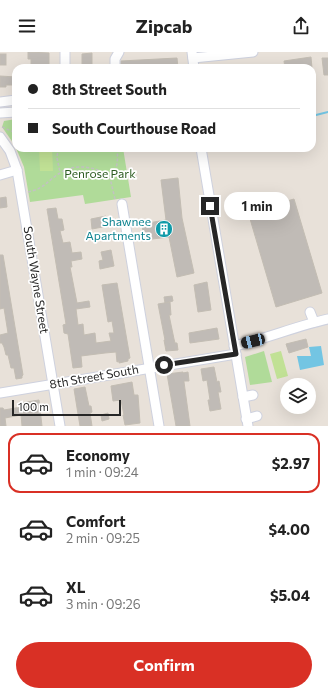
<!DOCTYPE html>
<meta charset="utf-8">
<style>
body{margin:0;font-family:Commissioner,sans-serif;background:#f2f2f2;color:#222;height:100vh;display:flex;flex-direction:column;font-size:15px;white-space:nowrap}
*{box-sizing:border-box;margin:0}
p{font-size:13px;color:#767676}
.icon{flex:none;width:22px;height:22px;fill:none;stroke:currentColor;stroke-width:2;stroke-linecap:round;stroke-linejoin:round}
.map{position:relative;height:374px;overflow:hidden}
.details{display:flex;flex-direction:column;background:#fff;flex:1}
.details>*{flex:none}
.hud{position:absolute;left:12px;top:12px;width:304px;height:88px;border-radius:12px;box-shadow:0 4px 16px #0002;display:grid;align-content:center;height:88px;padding:0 16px;background:#fff}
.controls{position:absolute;left:280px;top:326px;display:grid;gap:8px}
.controls a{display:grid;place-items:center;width:36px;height:36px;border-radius:50%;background:#fff;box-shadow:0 4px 16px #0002;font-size:20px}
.scale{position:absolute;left:12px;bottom:10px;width:109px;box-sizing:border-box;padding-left:4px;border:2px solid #262626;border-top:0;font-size:11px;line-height:14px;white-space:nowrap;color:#262626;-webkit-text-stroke:3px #fff;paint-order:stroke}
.end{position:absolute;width:18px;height:18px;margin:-9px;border:5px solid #262626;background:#fff;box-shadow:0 0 0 2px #fff}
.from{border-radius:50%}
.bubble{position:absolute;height:28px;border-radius:14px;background:#fff;box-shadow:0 4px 16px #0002;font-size:13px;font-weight:700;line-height:28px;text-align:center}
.car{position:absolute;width:12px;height:24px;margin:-12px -6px;border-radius:5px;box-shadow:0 0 3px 1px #0007;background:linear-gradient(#222 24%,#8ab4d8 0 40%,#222 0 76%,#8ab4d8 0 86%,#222 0)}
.hud b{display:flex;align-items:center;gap:14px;height:38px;font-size:15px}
.hud b+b{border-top:1px solid #e0e0e0}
.hud i{width:10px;height:10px;background:#222}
ul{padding:7px 0 0;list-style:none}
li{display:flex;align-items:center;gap:12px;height:60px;margin:0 8px 6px;padding:0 8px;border:2px solid transparent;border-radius:12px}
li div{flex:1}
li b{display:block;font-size:15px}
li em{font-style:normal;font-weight:700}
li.active{border-color:#d93025}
li>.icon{width:36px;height:36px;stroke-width:1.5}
.action{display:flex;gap:8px;margin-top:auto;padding:8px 16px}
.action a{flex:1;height:46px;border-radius:24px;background:#d93025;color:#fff;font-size:16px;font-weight:700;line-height:46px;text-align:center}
header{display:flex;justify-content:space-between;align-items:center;height:52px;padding:0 16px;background:#fff;font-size:18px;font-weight:700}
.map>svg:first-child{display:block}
</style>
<header><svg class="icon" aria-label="menu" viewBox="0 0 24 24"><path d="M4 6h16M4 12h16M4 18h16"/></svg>Zipcab<svg class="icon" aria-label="share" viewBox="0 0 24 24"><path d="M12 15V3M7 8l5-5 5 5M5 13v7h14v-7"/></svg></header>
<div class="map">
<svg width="328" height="374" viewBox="0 0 328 374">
<rect width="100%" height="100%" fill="#e8e1d9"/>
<!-- green -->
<g fill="#b0db99">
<polygon points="16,67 16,95 2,75 4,69"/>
<polygon points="16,96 123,96 131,145 85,152 83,143 30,150 24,115"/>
<polygon points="264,299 272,330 250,333 245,305"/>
</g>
<!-- pitch -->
<g fill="#c1e195">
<polygon points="39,96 52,96 53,119 40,119"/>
<polygon points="281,299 288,324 277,327 270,302"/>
</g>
<!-- water -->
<polygon fill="#73c5e3" points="321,294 324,313 300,318 297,304 311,304 309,295"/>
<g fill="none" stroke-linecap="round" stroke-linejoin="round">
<!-- stream -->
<polyline stroke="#73c5e3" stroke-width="2" points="312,64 328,60"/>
</g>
<!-- building -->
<g fill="#c0bbb6" stroke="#c3bdb3">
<polygon points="28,0 49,1 49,14 31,13 31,7 28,7"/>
<polygon points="92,1 92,13 82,13 82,2"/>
<rect x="0" y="2" width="6" height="11"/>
<polygon points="311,5 312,16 285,16 284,9"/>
<polygon points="177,6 178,16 121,16 121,9"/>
<polygon points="322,6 328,6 328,23 324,23"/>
<polygon points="0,24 16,25 16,33 6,33 6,35 0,35"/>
<polygon points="178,126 182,166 194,221 177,225 169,185 144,188 142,172 166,168 161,128"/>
<polygon points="6,145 7,155 0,156 0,146"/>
<polygon points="294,147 322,241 276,255 248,160"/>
<polygon points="56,156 58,167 62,167 64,178 60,179 63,191 70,190 72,201 81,200 82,207 71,209 72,215 70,215 77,251 89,249 90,255 76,257 78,273 83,272 84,283 95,281 96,291 111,289 109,281 114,281 112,269 108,270 102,233 117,231 130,306 128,307 128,309 119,311 119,309 117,310 116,300 105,301 81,304 82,315 73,316 68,282 64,281 63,273 66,272 47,157"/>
<polygon points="106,164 108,174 92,177 91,167"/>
<polygon points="111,198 114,214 100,217 99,209 103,208 101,200"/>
<polygon points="0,203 3,203 23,323 22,324 22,326 16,327 14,316 11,316 8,303 6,303 4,295 2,291 0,291 0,283 8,281 4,256 0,257"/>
<polygon points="207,230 211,258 198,260 194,233"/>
<polygon points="172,244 173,249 165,251 164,245"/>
<polygon points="170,250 171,263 169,263 174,287 175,291 177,291 178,298 166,299 164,288 165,288 158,252"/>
<polygon points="217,276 219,287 190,291 189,281"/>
<polygon points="306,287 308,295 289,301 286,292"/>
<polygon points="214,315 217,330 219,329 221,340 218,340 221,357 210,359 208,348 210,348 207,328 203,329 201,317"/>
<polygon points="183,320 183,321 188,320 189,329 184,329 184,330 190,374 176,374 167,322"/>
<polygon points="132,330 134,343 138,343 140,371 125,373 123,363 124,363 121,348 113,349 111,334"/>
<polygon points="85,335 89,354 91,354 92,360 90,361 92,374 80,374 78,362 74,337"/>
<polygon points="39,348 42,374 22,374 21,363 5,366 6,374 0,374 0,356 3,356 4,358 21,355 20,351"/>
<polygon points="108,361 109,367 102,369 101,363"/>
</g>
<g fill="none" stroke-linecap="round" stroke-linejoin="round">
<defs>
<g id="minor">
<polyline points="192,0 194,16"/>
<polyline points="193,6 253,0"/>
<polyline points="65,16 65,0"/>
<polyline points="115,16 115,7 119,0"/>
<polyline points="0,50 16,48"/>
<polyline points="0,61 16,60"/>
<polyline points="0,85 10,99 17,118 60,374"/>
<polyline points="201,96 248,374"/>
<polyline points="0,123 17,118"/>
<polyline points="122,152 159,374"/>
<polyline points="310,260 314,270"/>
<path d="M 234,294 C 266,287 296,274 328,267"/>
<polyline points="0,341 236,302"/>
<polyline points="243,345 253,343"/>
<polyline points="246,367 257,364"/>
</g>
</defs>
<!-- minor casing -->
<use href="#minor" stroke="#ced1de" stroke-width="11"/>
<!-- path -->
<g stroke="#c2c2c2" stroke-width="1.5" stroke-dasharray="3 2" stroke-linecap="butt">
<polyline points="2,75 16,81"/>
<polyline points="58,96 57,106 60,120"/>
<path d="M 28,140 C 44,137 47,129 60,121 C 74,111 98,114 110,126"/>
<path d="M 115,147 L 110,126 C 118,117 118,108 117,96"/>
</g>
<!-- minor -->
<use href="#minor" stroke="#fff" stroke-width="9"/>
</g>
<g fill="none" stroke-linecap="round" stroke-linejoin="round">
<!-- route -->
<polyline stroke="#262626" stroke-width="5" points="164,313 236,302 210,154"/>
</g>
<!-- icons -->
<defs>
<symbol id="building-disc" viewBox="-11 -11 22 22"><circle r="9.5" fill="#0f9aa8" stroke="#fff"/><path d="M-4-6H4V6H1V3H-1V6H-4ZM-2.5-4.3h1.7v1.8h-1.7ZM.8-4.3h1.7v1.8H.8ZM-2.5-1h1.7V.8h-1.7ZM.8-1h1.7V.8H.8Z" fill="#fff"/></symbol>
</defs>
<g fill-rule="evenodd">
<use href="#building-disc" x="154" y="167" width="20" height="20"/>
</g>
<g text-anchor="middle" stroke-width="3.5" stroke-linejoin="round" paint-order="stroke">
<!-- park labels -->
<g font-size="12" fill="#2b5b1f" stroke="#fff">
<text x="100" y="126">Penrose Park</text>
</g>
<!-- culture labels -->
<g font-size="12" fill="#0d838f" stroke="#fff" text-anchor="end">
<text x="151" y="174">Shawnee<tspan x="151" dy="14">Apartments</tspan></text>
</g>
<!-- street labels -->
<g font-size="12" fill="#262626" stroke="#fff">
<text transform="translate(36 228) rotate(81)" y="4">South Wayne Street</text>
<text transform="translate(94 325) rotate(-10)" y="4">8th Street South</text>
</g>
</g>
</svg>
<div class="controls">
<a><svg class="icon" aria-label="layers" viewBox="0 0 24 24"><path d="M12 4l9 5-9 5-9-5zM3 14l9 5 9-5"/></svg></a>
</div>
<div class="scale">100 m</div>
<i class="end from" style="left:164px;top:313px"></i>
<i class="end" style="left:210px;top:154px"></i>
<div class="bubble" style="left:224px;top:140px;width:66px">1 min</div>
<i class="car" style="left:253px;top:289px;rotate:257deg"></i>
<div class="hud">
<b><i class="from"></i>8th Street South</b>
<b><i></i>South Courthouse Road</b>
</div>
</div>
<section class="details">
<ul>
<li class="active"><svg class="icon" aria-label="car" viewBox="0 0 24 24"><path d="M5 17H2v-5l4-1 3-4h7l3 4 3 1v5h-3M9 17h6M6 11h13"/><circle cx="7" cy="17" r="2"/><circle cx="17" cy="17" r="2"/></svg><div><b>Economy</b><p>1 min · 09:24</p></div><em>$2.97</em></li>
<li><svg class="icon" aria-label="car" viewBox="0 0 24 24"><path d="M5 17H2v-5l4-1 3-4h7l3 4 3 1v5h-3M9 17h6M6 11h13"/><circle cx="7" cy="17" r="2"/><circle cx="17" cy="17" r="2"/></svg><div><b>Comfort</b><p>2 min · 09:25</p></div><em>$4.00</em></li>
<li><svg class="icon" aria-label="car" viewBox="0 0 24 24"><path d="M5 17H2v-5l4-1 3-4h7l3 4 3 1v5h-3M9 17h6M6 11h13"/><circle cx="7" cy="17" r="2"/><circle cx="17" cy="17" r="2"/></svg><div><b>XL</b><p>3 min · 09:26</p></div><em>$5.04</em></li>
</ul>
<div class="action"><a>Confirm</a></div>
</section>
